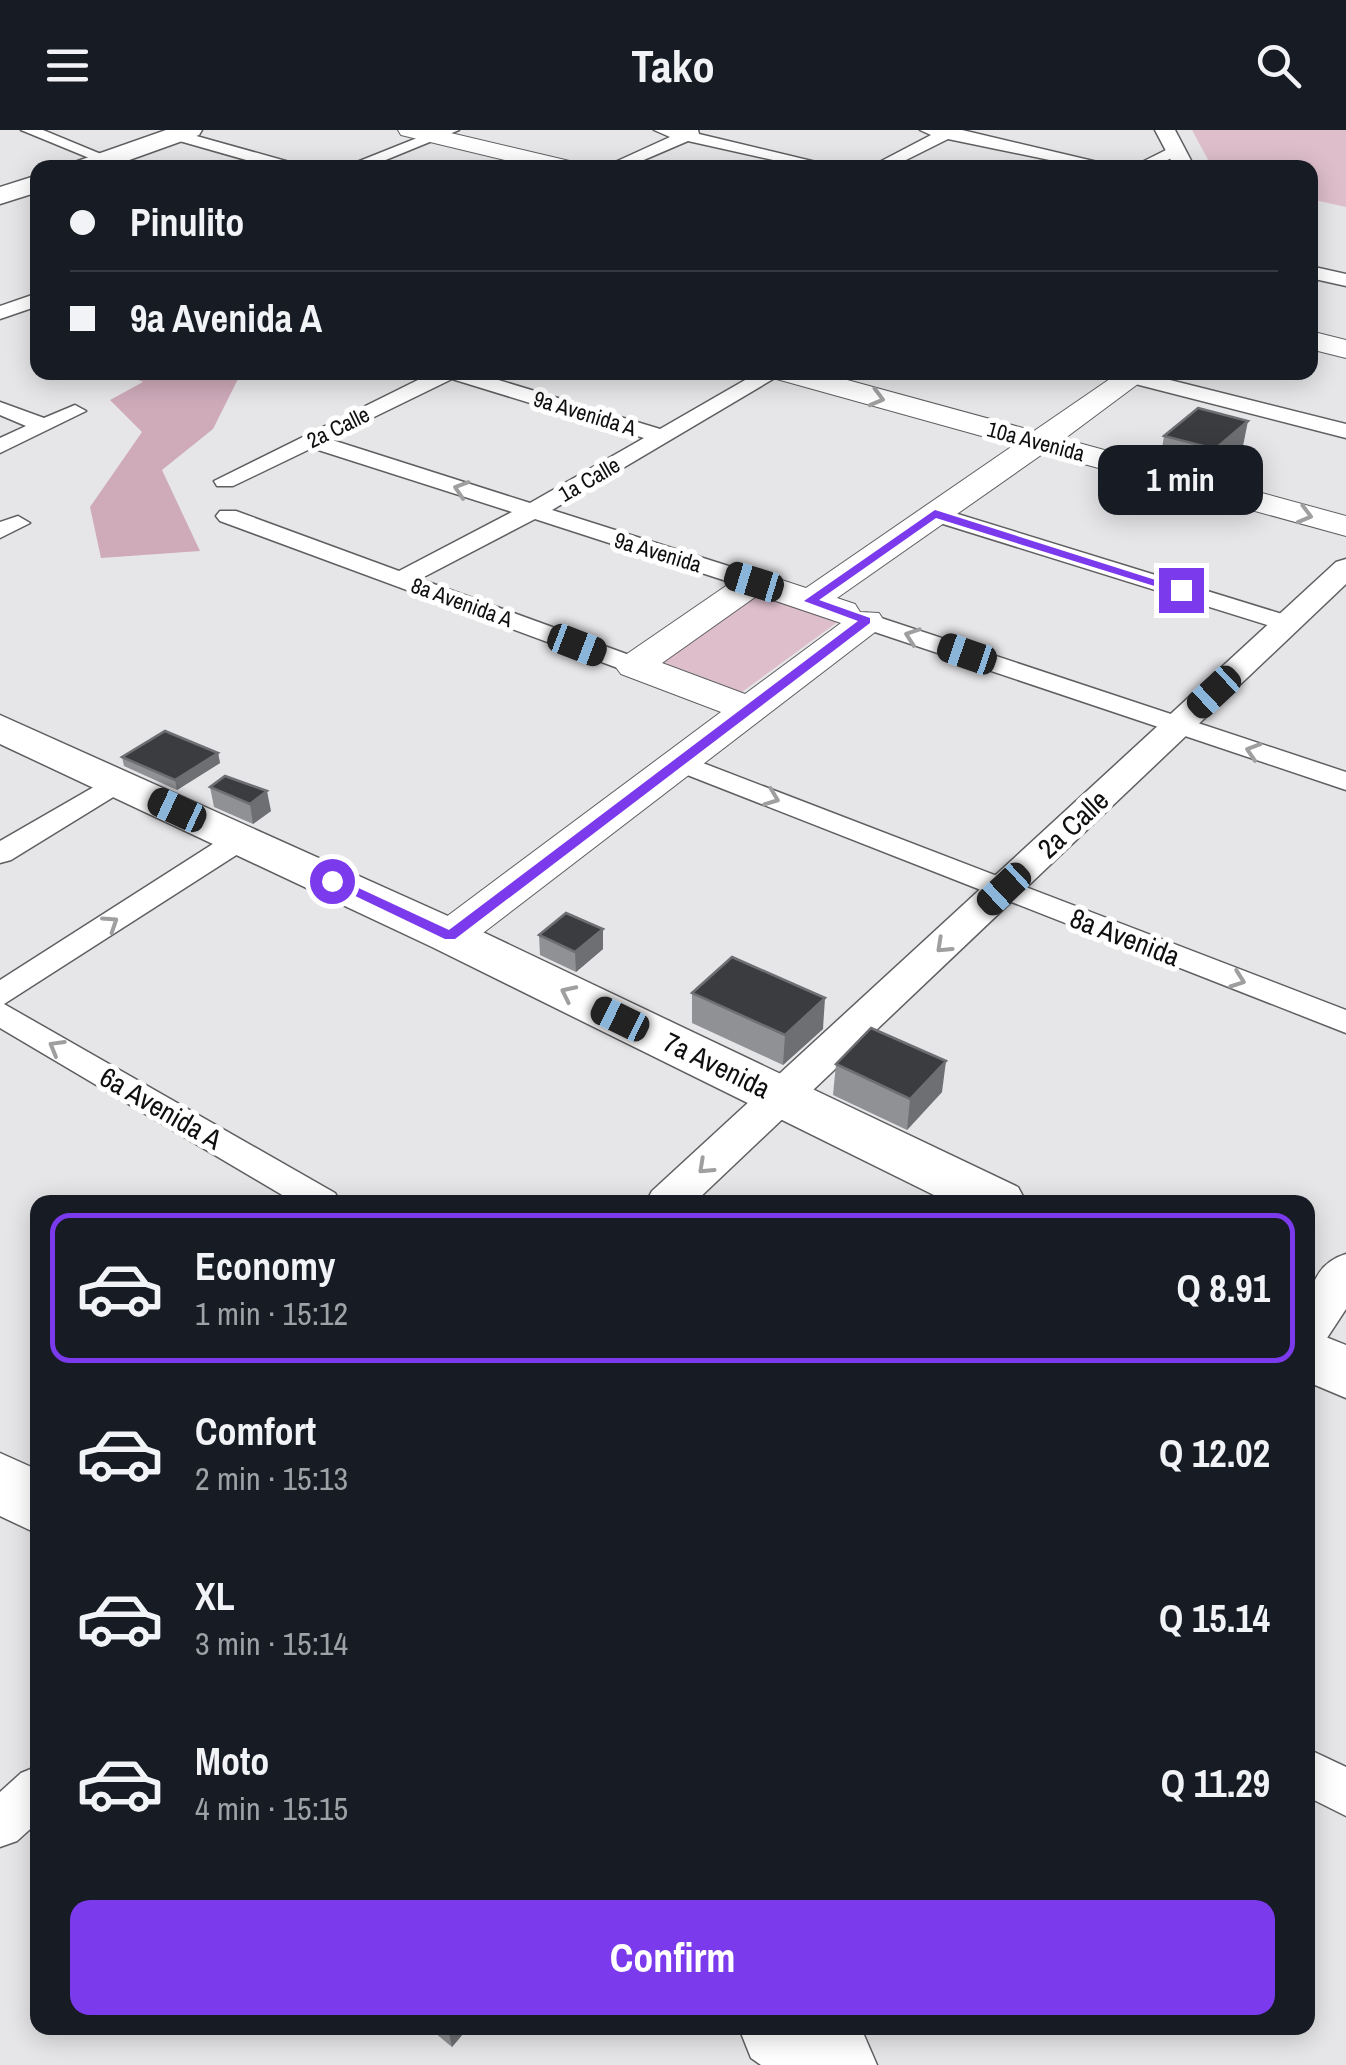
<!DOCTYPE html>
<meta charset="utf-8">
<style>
body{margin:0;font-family:"Archivo Narrow",sans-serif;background:#20242c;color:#f1f3f6;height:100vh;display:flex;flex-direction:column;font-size:38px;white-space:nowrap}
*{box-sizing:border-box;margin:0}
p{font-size:32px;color:#9ea1a6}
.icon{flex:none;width:55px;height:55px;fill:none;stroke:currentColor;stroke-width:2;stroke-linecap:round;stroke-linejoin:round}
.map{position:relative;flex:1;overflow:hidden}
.side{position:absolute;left:30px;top:1065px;width:1285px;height:840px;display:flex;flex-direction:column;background:#171b24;border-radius:20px;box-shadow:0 5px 25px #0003}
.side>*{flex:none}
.guide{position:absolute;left:30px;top:30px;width:1288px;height:220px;border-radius:20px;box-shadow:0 5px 25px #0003;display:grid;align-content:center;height:220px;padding:0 40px;background:#171b24}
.end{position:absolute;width:45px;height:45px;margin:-22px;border:12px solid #7c3aed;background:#fff;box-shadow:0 0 0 5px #fff}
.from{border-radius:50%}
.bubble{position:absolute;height:70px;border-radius:20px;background:#171b24;box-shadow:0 5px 25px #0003;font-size:32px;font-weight:700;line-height:70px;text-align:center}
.car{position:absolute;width:30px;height:60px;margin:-30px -15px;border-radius:12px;box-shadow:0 0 8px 2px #0007;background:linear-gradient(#222 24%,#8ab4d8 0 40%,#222 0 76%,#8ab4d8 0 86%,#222 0)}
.guide b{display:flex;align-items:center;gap:35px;height:95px;font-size:38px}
.guide b+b{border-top:2px solid #363941}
.guide i{width:25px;height:25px;background:#f1f3f6}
ul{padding:18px 0 0;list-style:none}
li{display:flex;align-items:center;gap:30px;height:150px;margin:0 20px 15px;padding:0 20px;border:5px solid transparent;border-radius:20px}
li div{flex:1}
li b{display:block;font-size:38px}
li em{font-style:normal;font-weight:700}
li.on{border-color:#7c3aed}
li>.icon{width:90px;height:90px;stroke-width:1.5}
.button{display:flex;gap:20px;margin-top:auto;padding:20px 40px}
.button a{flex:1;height:115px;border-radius:20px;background:#7c3aed;color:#fff;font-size:40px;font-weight:700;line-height:115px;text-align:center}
header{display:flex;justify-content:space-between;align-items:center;height:130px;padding:0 40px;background:#171b24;font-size:45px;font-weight:700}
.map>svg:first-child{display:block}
</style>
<header><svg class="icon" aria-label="menu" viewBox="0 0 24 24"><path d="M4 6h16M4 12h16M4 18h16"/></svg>Tako<svg class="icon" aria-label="search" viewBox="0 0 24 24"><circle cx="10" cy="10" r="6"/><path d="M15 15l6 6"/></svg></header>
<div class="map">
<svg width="1346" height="1935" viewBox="0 0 1346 1935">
<rect width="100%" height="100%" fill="#e6e6e9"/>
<!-- green -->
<g fill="#debecb">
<polygon points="1192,0 1346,0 1346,77 1310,69 1310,38 1212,37"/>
<polygon points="756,463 839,491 742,562 657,530"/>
</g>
<!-- forest -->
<polygon fill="#cfabba" points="123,243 241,243 213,299 162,340 200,421 101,428 90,377 142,302 110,270 143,252"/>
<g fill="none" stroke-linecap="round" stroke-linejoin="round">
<defs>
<g id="minor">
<polygon points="21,0 43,0 113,29 99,32"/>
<polygon points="175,0 300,35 302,38 274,38 169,8 167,5"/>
<polygon points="437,0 459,0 366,38 342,38"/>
<polygon points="654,0 698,0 699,4 841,38 809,38 688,11 625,38 602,38 670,7"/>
<polygon points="920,0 962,0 1123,38 1088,38 948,9 890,38 868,38 931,5"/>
<polygon points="1170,18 1184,21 1153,38 1130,38"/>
<polygon points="1310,136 1346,144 1346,156 1310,148"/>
<polygon points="38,163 38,176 0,189 0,176"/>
<path d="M 434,242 L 472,242 L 660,299 L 759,242 L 785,242 L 552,380 L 763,447 L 766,452 L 754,459 L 745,457 L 535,389 L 420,449 L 643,530 L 647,536 L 643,542 L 634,544 L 220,391 L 216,386 L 220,381 L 236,381 L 399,441 L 512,382 L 312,318 L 233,356 L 217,356 L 214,351 ZM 452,249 L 644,308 L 530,373 L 329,309 Z"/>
<polygon points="1101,242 1138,242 1346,294 1346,308 1104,246"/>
<polygon points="0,272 44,288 75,275 86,281 0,323 0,308 26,296 0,285"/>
<polygon points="935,377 1295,488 1299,493 1286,501 1277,498 927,389 923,384"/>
<polygon points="18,386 30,393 0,408 0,392"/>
<polygon points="866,483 1346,642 1346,660 857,496 853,491"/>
<polygon points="682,625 1346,880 1346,903 672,639 668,633 672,627"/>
<polygon points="118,643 128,646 132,652 128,658 11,730 0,733 0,711"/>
<polygon points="241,700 252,703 256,709 252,715 4,874 335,1063 340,1072 294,1072 0,898 0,850 230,703"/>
<polygon points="1308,1619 1346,1637 1346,1686 1308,1667"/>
<polygon points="38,1636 38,1692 17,1711 0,1717 0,1662 21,1643"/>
</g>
<g id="tertiary">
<polygon points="1155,0 1175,0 1195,38 1175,38"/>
<polygon points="1346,429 1346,454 695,1072 646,1072 652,1061 1336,432"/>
<path d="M 1346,1124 L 1346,1179 L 1325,1211 L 1308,1216 C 1308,1179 1304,1137 1346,1124 Z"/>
</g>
<g id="secondary">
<polygon points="398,0 438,0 578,33 581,38 538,38 401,5"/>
<polygon points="1310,201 1346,210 1346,228 1310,219"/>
<path d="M 769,242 L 818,242 L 1034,301 L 1120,242 L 1154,242 L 1064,309 L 1346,386 L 1346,406 L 1044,323 L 837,468 L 855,474 L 860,482 L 879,483 L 884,491 L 879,499 L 466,816 L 450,820 L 434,816 L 427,806 L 434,796 L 721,582 L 621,544 L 615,536 L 621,528 L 742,445 L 754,441 L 806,458 L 1014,315 L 773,248 ZM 758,465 L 841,493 L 745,564 L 662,533 Z"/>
</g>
<g id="primary">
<polygon points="0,585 468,795 1018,1057 1026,1072 948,1072 432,817 0,614"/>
<polygon points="1308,1200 1346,1215 1346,1268 1308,1252"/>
<polygon points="0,1323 38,1340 38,1404 0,1386"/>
<polygon points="739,1898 853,1898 864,1905 877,1935 761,1935 751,1928"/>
</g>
<g id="trunk">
<polygon points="166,0 202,0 199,5 107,38 68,38 72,33"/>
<polygon points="38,45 38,62 0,74 0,57"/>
</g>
</defs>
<!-- minor casing -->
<use href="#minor" stroke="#5f5f62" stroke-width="3"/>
<!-- tertiary casing -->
<use href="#tertiary" stroke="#5f5f62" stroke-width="3"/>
<!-- secondary casing -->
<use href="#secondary" stroke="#5f5f62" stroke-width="2"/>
<!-- primary casing -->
<use href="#primary" stroke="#5f5f62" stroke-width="3"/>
<!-- trunk casing -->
<use href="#trunk" stroke="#5f5f62" stroke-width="3"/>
<!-- minor -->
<use href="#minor" fill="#fff" fill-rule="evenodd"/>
<!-- tertiary -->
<use href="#tertiary" fill="#fff" fill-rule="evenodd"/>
<!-- secondary -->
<use href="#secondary" fill="#fff" fill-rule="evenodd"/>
<!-- primary -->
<use href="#primary" fill="#fff" fill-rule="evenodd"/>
<!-- trunk -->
<use href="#trunk" fill="#fff" fill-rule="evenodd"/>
</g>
<!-- wall -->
<g fill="#909194">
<polygon points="1164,306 1243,316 1210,345 1160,331"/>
<polygon points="218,623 220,633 177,660 124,636 122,627"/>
<polygon points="210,657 271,681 253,694 214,677"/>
<polygon points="603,799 603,819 576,842 540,825 539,805"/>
<polygon points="692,863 823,899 783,935 692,893"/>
<polygon points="836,934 942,962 907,1000 833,965"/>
<polygon points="429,1898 468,1898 452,1917"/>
</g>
<!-- shaded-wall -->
<g fill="#6e6f72">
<polygon points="1248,291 1243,316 1210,345 1215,319"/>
<polygon points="218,623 220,633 177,660 175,650"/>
<polygon points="267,661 271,681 253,694 250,674"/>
<polygon points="603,799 603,819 576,842 575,822"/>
<polygon points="825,868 823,899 783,935 785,905"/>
<polygon points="946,931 942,962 907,1000 910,969"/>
<polygon points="448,1898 468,1898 452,1917"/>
</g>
<!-- building -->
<g fill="#3a3c3f" stroke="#6e6f72" stroke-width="2.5">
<polygon points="1198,278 1248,291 1215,319 1164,306"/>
<polygon points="165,601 218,623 175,650 122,627"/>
<polygon points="225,646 267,661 250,674 210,657"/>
<polygon points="566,783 603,799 575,822 539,805"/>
<polygon points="732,827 825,868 785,905 692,863"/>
<polygon points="871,898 946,931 910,969 836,934"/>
</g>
<!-- one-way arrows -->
<defs><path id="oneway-chevron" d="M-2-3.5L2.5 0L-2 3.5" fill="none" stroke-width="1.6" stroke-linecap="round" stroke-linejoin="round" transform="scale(2.5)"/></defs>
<g stroke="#9f9f9f">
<use href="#oneway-chevron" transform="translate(877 268) rotate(15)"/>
<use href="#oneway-chevron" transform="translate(461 359) rotate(-162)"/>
<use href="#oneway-chevron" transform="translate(1305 385) rotate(15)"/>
<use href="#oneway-chevron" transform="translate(912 506) rotate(-161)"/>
<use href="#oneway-chevron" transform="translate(1253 621) rotate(-162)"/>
<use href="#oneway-chevron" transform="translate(772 668) rotate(21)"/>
<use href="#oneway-chevron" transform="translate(111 793) rotate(-33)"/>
<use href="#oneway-chevron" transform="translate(943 816) rotate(137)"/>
<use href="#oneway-chevron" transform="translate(1238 850) rotate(20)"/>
<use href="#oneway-chevron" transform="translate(568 863) rotate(-154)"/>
<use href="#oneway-chevron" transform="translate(56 917) rotate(-150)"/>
<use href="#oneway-chevron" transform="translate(705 1037) rotate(137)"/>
</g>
<!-- route -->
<polygon fill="#7c3aed" points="935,380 1187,460 1177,463 936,388 819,470 870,488 870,493 455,809 445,809 324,751 337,748 449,800 858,491 804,471"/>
<g text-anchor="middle" stroke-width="10" stroke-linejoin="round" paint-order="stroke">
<!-- far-street labels -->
<g font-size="22" fill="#0f0f10" stroke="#fff">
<text transform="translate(585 283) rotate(17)" y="8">9a Avenida A</text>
<text transform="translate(338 297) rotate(-26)" y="8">2a Calle</text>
<text transform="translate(1036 311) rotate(15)" y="8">10a Avenida</text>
<text transform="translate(589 349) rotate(-30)" y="8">1a Calle</text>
<text transform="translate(658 422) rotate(17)" y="8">9a Avenida</text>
<text transform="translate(462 472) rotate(20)" y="8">8a Avenida A</text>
</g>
<!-- street labels -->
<g font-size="28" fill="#0f0f10" stroke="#fff">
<text transform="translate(1073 694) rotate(-43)" y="10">2a Calle</text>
<text transform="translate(1125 807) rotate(21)" y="10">8a Avenida</text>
<text transform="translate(717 935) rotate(26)" y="10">7a Avenida</text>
<text transform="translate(161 978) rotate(30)" y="10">6a Avenida A</text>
</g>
</g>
</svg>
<i class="end from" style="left:332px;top:751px"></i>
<i class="end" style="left:1181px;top:460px"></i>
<div class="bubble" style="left:1098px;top:315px;width:165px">1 min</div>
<i class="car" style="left:754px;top:452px;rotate:287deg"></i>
<i class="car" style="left:577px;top:515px;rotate:111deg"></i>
<i class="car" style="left:967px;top:524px;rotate:289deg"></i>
<i class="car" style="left:1214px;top:562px;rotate:227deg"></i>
<i class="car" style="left:177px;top:680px;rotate:295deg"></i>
<i class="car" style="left:1004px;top:759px;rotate:227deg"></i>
<i class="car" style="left:620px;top:889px;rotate:296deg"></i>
<div class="guide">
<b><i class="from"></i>Pinulito</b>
<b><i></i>9a Avenida A</b>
</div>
<section class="side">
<ul>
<li class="on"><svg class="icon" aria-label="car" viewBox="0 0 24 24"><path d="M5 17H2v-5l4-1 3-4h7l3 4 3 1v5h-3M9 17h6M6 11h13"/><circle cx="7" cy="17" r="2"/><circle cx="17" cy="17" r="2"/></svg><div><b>Economy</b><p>1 min · 15:12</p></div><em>Q 8.91</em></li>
<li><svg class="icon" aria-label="car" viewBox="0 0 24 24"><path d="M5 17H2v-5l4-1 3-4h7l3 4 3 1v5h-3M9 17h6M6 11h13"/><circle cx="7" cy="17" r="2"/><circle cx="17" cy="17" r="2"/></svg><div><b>Comfort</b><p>2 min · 15:13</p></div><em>Q 12.02</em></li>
<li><svg class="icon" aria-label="car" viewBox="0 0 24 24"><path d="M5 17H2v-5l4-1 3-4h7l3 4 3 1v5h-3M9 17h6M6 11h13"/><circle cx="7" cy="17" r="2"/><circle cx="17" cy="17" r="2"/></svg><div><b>XL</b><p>3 min · 15:14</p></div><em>Q 15.14</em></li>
<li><svg class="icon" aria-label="car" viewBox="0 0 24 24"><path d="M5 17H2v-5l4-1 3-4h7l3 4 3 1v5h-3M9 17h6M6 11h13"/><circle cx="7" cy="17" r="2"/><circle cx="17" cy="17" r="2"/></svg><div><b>Moto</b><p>4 min · 15:15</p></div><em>Q 11.29</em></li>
</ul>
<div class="button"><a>Confirm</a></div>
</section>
</div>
